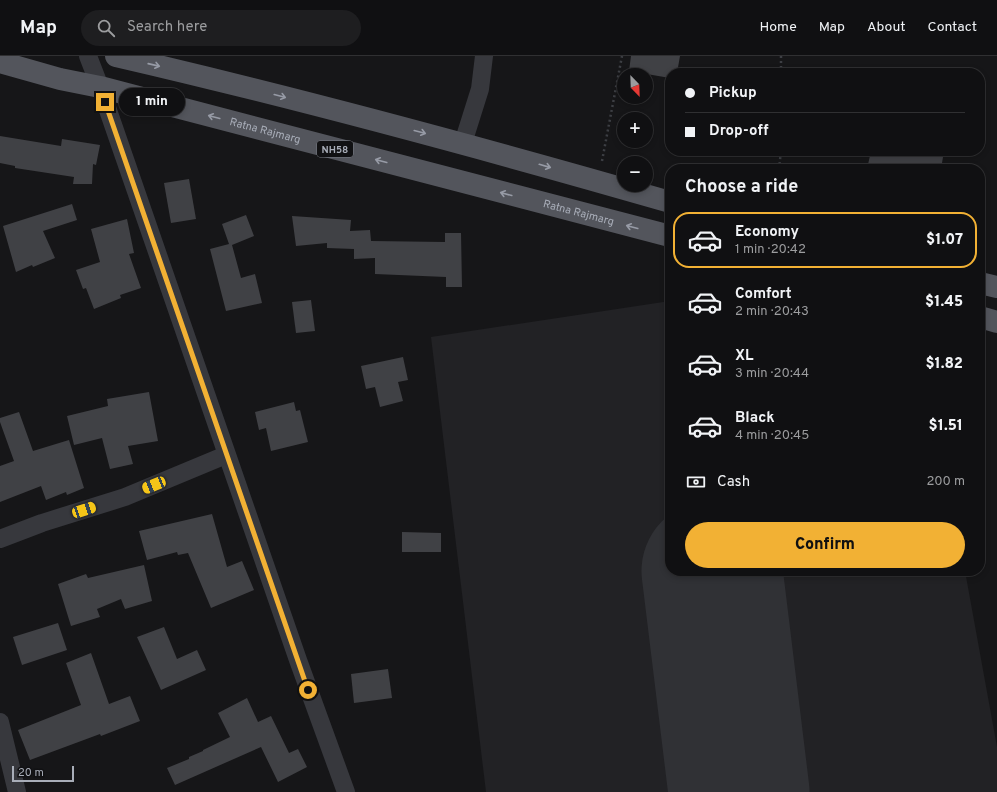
<!DOCTYPE html>
<meta charset="utf-8">
<style>
body{margin:0;font-family:Overpass,sans-serif;background:#1e1e20;color:#f1f3f6;height:100vh;display:flex;flex-direction:column;font-size:15px;white-space:nowrap}
*{box-sizing:border-box;margin:0}
p{font-size:13px;color:#9c9d9f}
.icon{flex:none;width:22px;height:22px;fill:none;stroke:currentColor;stroke-width:2;stroke-linecap:round;stroke-linejoin:round}
.map{position:relative;flex:1;overflow:hidden}
.side{position:absolute;left:665px;top:108px;width:320px;height:412px;display:flex;flex-direction:column;background:#101012;border-radius:16px;box-shadow:0 2px 6px #0003,0 0 0 1px #303032}
.side>*{flex:none}
.guide{position:absolute;left:665px;top:12px;width:320px;height:88px;border-radius:16px;box-shadow:0 2px 6px #0003,0 0 0 1px #303032;display:grid;align-content:center;height:88px;padding:0 20px;background:#101012}
.needle{width:26px;rotate:157deg}
.tools{position:absolute;left:617px;top:12px;display:grid;gap:8px}
.tools a{display:grid;place-items:center;width:36px;height:36px;border-radius:50%;background:#101012;box-shadow:0 2px 6px #0003,0 0 0 1px #303032;font-size:20px}
.scale{position:absolute;left:12px;bottom:10px;width:62px;box-sizing:border-box;padding-left:4px;border:2px solid #a8adb8;border-top:0;font-size:11px;line-height:14px;white-space:nowrap;color:#a8adb8;-webkit-text-stroke:3px #111113;paint-order:stroke}
.end{position:absolute;width:18px;height:18px;margin:-9px;border:5px solid #f2b134;background:#111;box-shadow:0 0 0 2px #111}
.from{border-radius:50%}
.bubble{position:absolute;height:28px;border-radius:14px;background:#101012;box-shadow:0 2px 6px #0003,0 0 0 1px #303032;font-size:13px;font-weight:800;line-height:28px;text-align:center}
.car{position:absolute;width:12px;height:24px;margin:-12px -6px;border-radius:5px;box-shadow:0 0 3px 1px #0007;background:linear-gradient(#f5c518 24%,#345 0 40%,#f5c518 0 76%,#345 0 86%,#f5c518 0)}
.guide b{display:flex;align-items:center;gap:14px;height:38px;font-size:15px}
.guide b+b{border-top:1px solid #303032}
.guide i{width:10px;height:10px;background:#f1f3f6}
ul{padding:0;list-style:none}
li{display:flex;align-items:center;gap:12px;height:56px;margin:0 8px 6px;padding:0 12px;border:2px solid transparent;border-radius:16px}
li div{flex:1}
li b{display:block;font-size:15px}
li em{font-style:normal;font-weight:800}
li.current{border-color:#f2b134}
li>.icon{width:36px;height:36px;stroke-width:1.5}
h2{padding:0 20px;font-size:18px;line-height:48px}
.pay{display:flex;align-items:center;gap:10px;height:44px;padding:0 20px;font-size:15px}
.pay p{margin-inline-start:auto}
.cta{display:flex;gap:8px;margin-top:auto;padding:8px 20px}
.cta a{flex:1;height:46px;border-radius:24px;background:#f2b134;color:#111;font-size:16px;font-weight:800;line-height:46px;text-align:center}
header{display:flex;align-items:center;gap:24px;box-sizing:border-box;height:56px;padding:0 20px;background:#101012;border-bottom:1px solid #303032}
header strong{font-size:19px}
nav{display:flex;gap:22px;margin-inline-start:auto;font-size:14px}
.search{width:280px;height:36px;background:#1e1e20;display:flex;align-items:center;gap:10px;box-sizing:border-box;padding:0 14px;border-radius:22px;color:#9c9d9f;font-size:15px}
.map>svg:first-child{display:block}
</style>
<header>
<strong>Map</strong>
<div class="search"><svg class="icon" aria-label="search" viewBox="0 0 24 24"><circle cx="10" cy="10" r="6"/><path d="M15 15l6 6"/></svg>Search here</div>
<nav><a>Home</a><a>Map</a><a>About</a><a>Contact</a></nav>
</header>
<div class="map">
<svg width="997" height="736" viewBox="0 0 997 736">
<rect width="100%" height="100%" fill="#161618"/>
<!-- built -->
<polygon fill="#222225" points="670,245 670,515 965,515 997,691 997,736 486,736 431,281"/>
<g fill="none" stroke-linecap="round" stroke-linejoin="round">
<!-- runway -->
<polyline stroke="#303135" stroke-width="141" points="712,515 739,736"/>
</g>
<!-- building -->
<g fill="#404145">
<polygon points="631,0 680,0 677,17 670,17 670,22 629,15"/>
<polygon points="0,80 61,90 62,83 100,89 96,109 93,108 92,128 73,128 74,121 15,112 15,110 0,107"/>
<polygon points="871,95 944,95 941,113 920,108 919,113 867,113"/>
<polygon points="189,123 196,163 171,167 164,127"/>
<polygon points="72,148 77,164 43,175 55,202 33,211 32,209 16,216 3,170"/>
<polygon points="246,159 254,180 232,189 241,222 255,218 262,247 226,255 210,193 229,188 222,168"/>
<polygon points="292,160 351,164 350,175 370,174 371,185 445,186 445,177 461,177 462,231 446,231 446,221 375,218 375,202 354,203 354,193 327,192 327,187 296,190"/>
<polygon points="127,163 134,197 129,198 141,232 120,239 121,242 94,253 86,232 83,233 76,214 100,206 91,173"/>
<polygon points="311,244 315,275 296,277 292,246"/>
<polygon points="403,301 408,324 398,326 403,345 380,351 375,331 366,333 361,310"/>
<polygon points="149,336 158,385 128,390 133,408 110,413 102,382 74,389 67,360 108,350 107,343"/>
<polygon points="294,346 296,355 300,354 308,386 271,395 266,372 259,374 255,356"/>
<polygon points="19,356 33,395 69,384 84,432 67,439 66,436 46,444 41,430 0,446 0,410 14,405 0,366 0,362"/>
<polygon points="212,458 227,511 242,505 254,534 211,552 188,497 178,499 177,496 147,504 139,475"/>
<polygon points="402,476 441,477 441,496 402,496"/>
<polygon points="144,509 152,545 125,553 121,543 97,553 100,561 71,570 58,528 86,518 88,522"/>
<polygon points="58,567 67,594 22,609 13,581"/>
<polygon points="164,571 177,603 197,594 206,614 161,634 137,581"/>
<polygon points="91,597 109,648 130,640 140,665 101,680 100,678 30,704 18,674 81,649 66,607"/>
<polygon points="388,613 392,642 354,647 351,618"/>
<polygon points="247,642 258,666 271,660 289,697 298,693 307,711 278,726 261,691 175,729 167,712 189,703 189,701 203,695 203,694 230,681 218,657"/>
</g>
<g fill="none" stroke-linecap="round" stroke-linejoin="round">
<!-- path -->
<g stroke="#3d3f44" stroke-width="2.5" stroke-dasharray="2 3" stroke-linecap="butt">
<polyline points="781,17 781,0"/>
<polyline points="602,105 622,0"/>
<polyline points="779,113 781,95"/>
</g>
<!-- minor -->
<g stroke="#37383d" stroke-width="18">
<polyline points="88,0 100,31 298,604 346,736"/>
<polyline points="463,87 480,33 484,0"/>
<polyline points="0,483 42,467 125,441 226,399"/>
<polyline points="0,666 17,736"/>
</g>
<!-- primary -->
<g stroke="#53555c" stroke-width="22">
<path d="M 116,0 C 302,43 486,93 670,146"/>
<path id="s1" d="M 0,6 L 60,23 L 100,31 L 670,180"/>
<polyline points="980,227 997,231"/>
<polyline points="980,261 997,266"/>
</g>
</g>
<!-- one-way arrows -->
<defs><path id="oneway-shaft" d="M-6 0H5M1.5-3L5.5 0L1.5 3" fill="none" stroke-width="1.6" stroke-linecap="round" stroke-linejoin="round"/></defs>
<g stroke="#979ba6">
<use href="#oneway-shaft" transform="translate(154 9) rotate(13)"/>
<use href="#oneway-shaft" transform="translate(280 40) rotate(15)"/>
<use href="#oneway-shaft" transform="translate(214 61) rotate(-165)"/>
<use href="#oneway-shaft" transform="translate(420 76) rotate(15)"/>
<use href="#oneway-shaft" transform="translate(381 105) rotate(-165)"/>
<use href="#oneway-shaft" transform="translate(545 110) rotate(16)"/>
<use href="#oneway-shaft" transform="translate(506 138) rotate(-165)"/>
<use href="#oneway-shaft" transform="translate(632 171) rotate(-165)"/>
</g>
<g fill="none" stroke-linecap="round" stroke-linejoin="round">
<!-- route -->
<polyline stroke="#f2b134" stroke-width="5" points="105,46 308,634"/>
</g>
<g text-anchor="middle" stroke-width="3.5" stroke-linejoin="round" paint-order="stroke">
<!-- shield labels -->
<rect fill="#111113" stroke="#7b7e86" stroke-width="1" x="317" y="85" width="36" height="16" rx="3"/>
<g font-size="10" font-weight="bold" fill="#a8adb8">
<text x="335" y="97">NH58</text>
</g>
<!-- street labels -->
<g font-size="11" fill="#a8adb8" stroke="#111113">
<text dy="4" stroke="none"><textPath href="#s1" startOffset="274">Ratna Rajmarg</textPath></text>
<text dy="4" stroke="none"><textPath href="#s1" startOffset="598">Ratna Rajmarg</textPath></text>
</g>
</g>
</svg>
<div class="tools">
<a><svg class="needle" viewBox="-14 -14 28 28"><path d="M0-13l5 13h-10z" fill="#e53935"/><path d="M0 13l5-13h-10z" fill="#9c9d9f"/></svg></a>
<a>+</a>
<a>−</a>
</div>
<div class="scale">20 m</div>
<i class="end from" style="left:308px;top:634px"></i>
<i class="end" style="left:105px;top:46px"></i>
<div class="bubble" style="left:119px;top:32px;width:66px">1 min</div>
<i class="car" style="left:154px;top:429px;rotate:248deg"></i>
<i class="car" style="left:84px;top:454px;rotate:72deg"></i>
<div class="guide">
<b><i class="from"></i>Pickup</b>
<b><i></i>Drop-off</b>
</div>
<section class="side">
<h2>Choose a ride</h2>
<ul>
<li class="current"><svg class="icon" aria-label="car" viewBox="0 0 24 24"><path d="M5 17H2v-5l4-1 3-4h7l3 4 3 1v5h-3M9 17h6M6 11h13"/><circle cx="7" cy="17" r="2"/><circle cx="17" cy="17" r="2"/></svg><div><b>Economy</b><p>1 min · 20:42</p></div><em>$1.07</em></li>
<li><svg class="icon" aria-label="car" viewBox="0 0 24 24"><path d="M5 17H2v-5l4-1 3-4h7l3 4 3 1v5h-3M9 17h6M6 11h13"/><circle cx="7" cy="17" r="2"/><circle cx="17" cy="17" r="2"/></svg><div><b>Comfort</b><p>2 min · 20:43</p></div><em>$1.45</em></li>
<li><svg class="icon" aria-label="car" viewBox="0 0 24 24"><path d="M5 17H2v-5l4-1 3-4h7l3 4 3 1v5h-3M9 17h6M6 11h13"/><circle cx="7" cy="17" r="2"/><circle cx="17" cy="17" r="2"/></svg><div><b>XL</b><p>3 min · 20:44</p></div><em>$1.82</em></li>
<li><svg class="icon" aria-label="car" viewBox="0 0 24 24"><path d="M5 17H2v-5l4-1 3-4h7l3 4 3 1v5h-3M9 17h6M6 11h13"/><circle cx="7" cy="17" r="2"/><circle cx="17" cy="17" r="2"/></svg><div><b>Black</b><p>4 min · 20:45</p></div><em>$1.51</em></li>
</ul>
<div class="pay"><svg class="icon" aria-label="cash" viewBox="0 0 24 24"><path d="M3 7h18v10H3z"/><circle cx="12" cy="12" r="2"/></svg>Cash<p>200 m</p></div>
<div class="cta"><a>Confirm</a></div>
</section>
</div>
